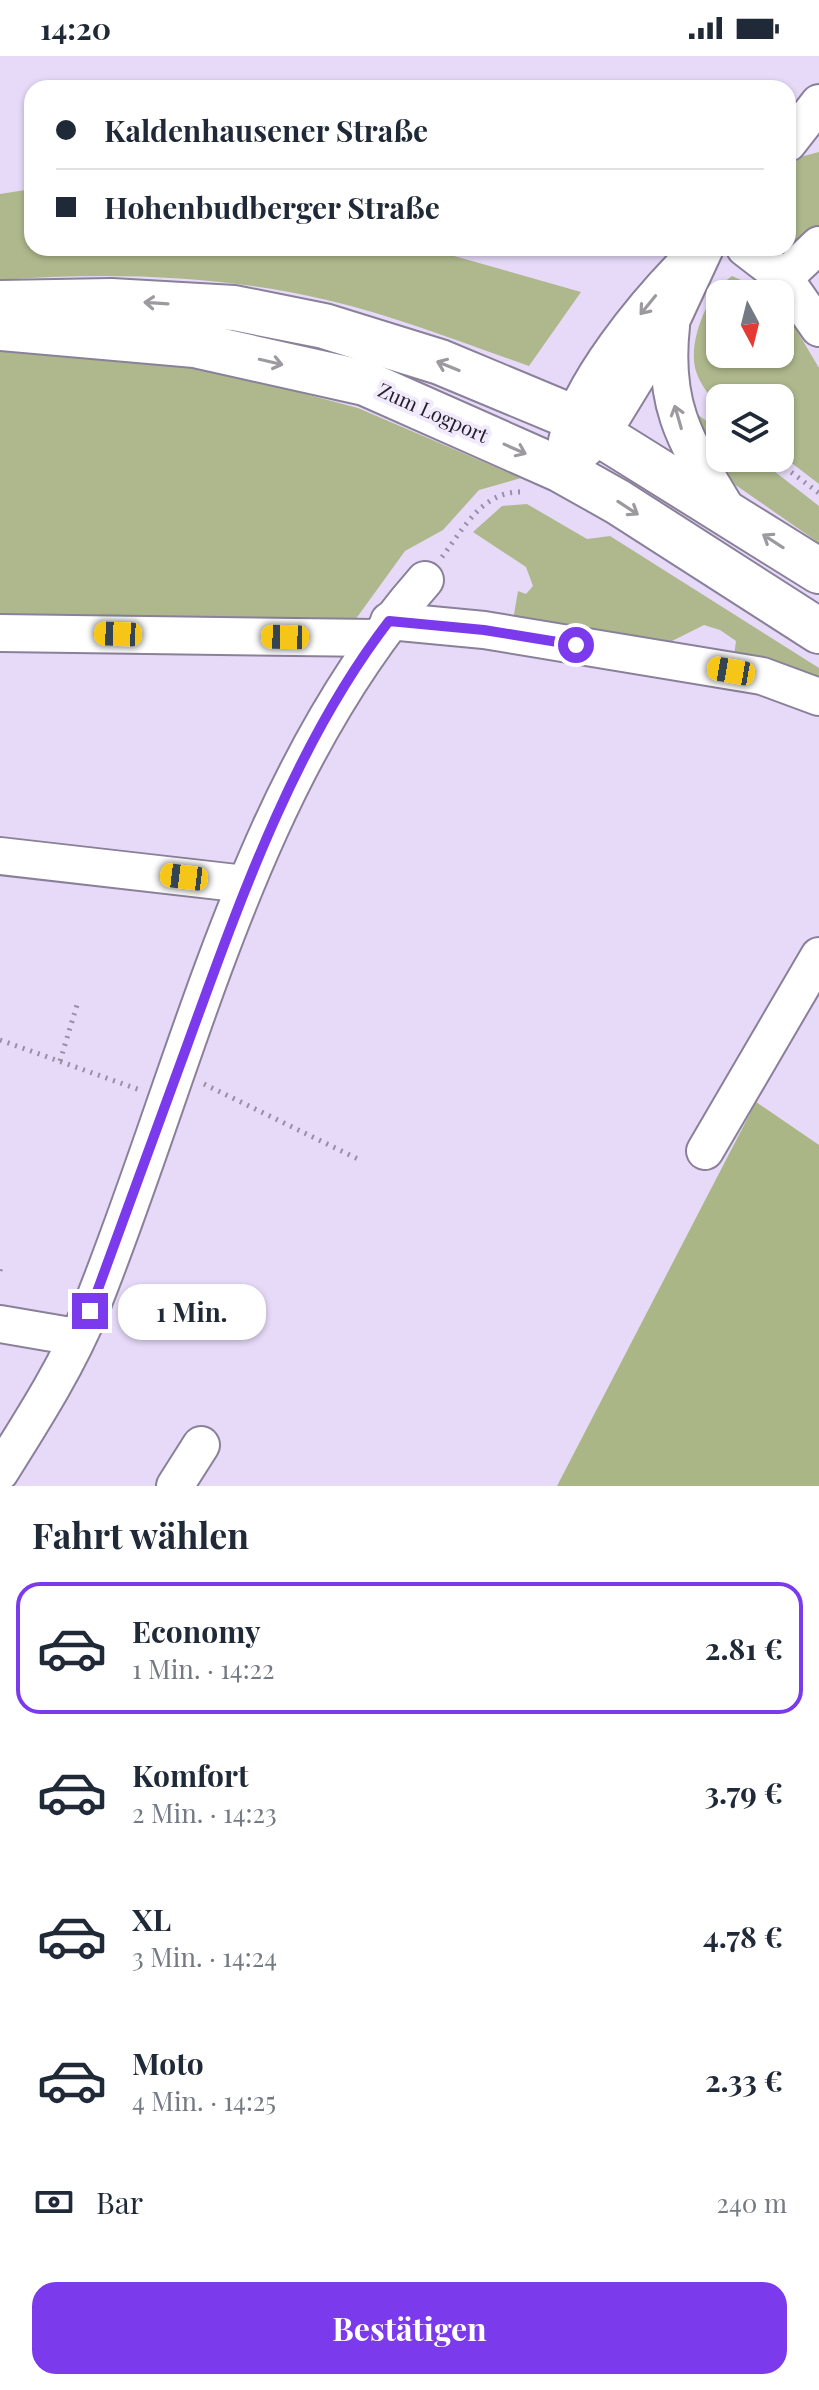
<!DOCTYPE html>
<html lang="de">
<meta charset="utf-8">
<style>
body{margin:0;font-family:"Playfair Display",serif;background:#f6f6f7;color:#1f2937;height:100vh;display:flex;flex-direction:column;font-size:30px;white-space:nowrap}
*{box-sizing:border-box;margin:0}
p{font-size:26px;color:#747a83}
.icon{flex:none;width:44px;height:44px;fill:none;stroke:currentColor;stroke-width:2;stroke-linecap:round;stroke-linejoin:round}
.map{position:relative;height:1430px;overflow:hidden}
.panel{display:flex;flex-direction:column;background:#fff;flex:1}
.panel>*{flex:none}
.top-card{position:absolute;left:24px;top:24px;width:772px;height:176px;border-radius:24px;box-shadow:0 2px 6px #0004;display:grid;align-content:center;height:176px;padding:0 32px;background:#fff}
.needle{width:52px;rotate:173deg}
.buttons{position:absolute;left:706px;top:224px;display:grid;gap:16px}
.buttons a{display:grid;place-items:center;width:88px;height:88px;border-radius:16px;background:#fff;box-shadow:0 2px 6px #0004;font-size:40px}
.end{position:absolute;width:36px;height:36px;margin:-18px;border:10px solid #7c3aed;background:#fff;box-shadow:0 0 0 4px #fff}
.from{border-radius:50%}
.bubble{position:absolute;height:56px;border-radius:24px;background:#fff;box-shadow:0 2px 6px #0004;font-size:26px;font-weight:700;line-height:56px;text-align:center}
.car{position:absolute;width:24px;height:48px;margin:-24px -12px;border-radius:10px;box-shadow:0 0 6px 2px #0007;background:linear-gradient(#f5c518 24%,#345 0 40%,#f5c518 0 76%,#345 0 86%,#f5c518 0)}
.top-card b{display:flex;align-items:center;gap:28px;height:76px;font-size:30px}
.top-card b+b{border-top:2px solid #e0e1e3}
.top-card i{width:20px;height:20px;background:#1f2937}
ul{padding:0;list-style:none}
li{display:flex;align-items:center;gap:24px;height:132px;margin:0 16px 12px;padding:0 16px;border:4px solid transparent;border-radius:24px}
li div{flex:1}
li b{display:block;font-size:30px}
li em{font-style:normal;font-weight:700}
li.on{border-color:#7c3aed}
li>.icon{width:72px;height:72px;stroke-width:1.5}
h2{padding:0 32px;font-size:36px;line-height:96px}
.pay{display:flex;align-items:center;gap:20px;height:88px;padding:0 32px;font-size:30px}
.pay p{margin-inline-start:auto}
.action{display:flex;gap:16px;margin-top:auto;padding:16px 32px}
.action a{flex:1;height:92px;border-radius:24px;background:#7c3aed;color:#fff;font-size:32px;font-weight:700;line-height:92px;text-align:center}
.status{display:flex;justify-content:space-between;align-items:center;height:56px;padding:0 40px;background:#fff;direction:ltr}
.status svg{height:22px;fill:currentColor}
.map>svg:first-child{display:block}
</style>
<div class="status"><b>14:20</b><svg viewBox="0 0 49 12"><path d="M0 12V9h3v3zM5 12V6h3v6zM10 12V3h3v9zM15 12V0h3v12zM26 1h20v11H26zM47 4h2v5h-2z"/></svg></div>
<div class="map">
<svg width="819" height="1430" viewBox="0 0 819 1430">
<rect width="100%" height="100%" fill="#e6daf8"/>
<!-- green -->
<g fill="#aeb88c">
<polygon points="819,96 819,175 789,196 770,192 788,192 788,115 800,101"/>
<path d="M 32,133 L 32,192 L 426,192 L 581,236 L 529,310 C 463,287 395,260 327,244 C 221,219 108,216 0,224 L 0,138 Z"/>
<path d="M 732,220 L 772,238 L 720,238 L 720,298 L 780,298 L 780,246 L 819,312 L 819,428 L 780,398 L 780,342 L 720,342 L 720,353 C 709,339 695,323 694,304 C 692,276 710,235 732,220 Z"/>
<polygon points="0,284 191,308 358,352 521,422 479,434 443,474 405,495 350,571 0,563"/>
<polygon points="697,358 720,375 720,402 757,402 819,450 819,487 727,423 688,360"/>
<polygon points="527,448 587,483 610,480 819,612 819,635 734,600 736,585 720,574 704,569 664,589 512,570 518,535 526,538 533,530 526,511 473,476 502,450"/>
</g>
<!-- forest -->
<polygon fill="#abb686" points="756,1046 819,1089 819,1430 557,1430"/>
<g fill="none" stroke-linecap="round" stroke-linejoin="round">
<defs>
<g id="minor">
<polyline points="788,87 819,47"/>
<polyline points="745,192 784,222 819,272"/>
<polyline points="784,222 819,189"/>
<path d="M 671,270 C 662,352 687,387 727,454"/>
<path d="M 567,385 C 580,327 644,250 686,207"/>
<polyline points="561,414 601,379 672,263 705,192"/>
<polyline points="389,565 484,574 762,620 819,641"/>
<polyline points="0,577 376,582"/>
<polyline points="0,800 245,828"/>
<polyline points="705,1095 819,900"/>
<polyline points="0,1268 76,1281"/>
<path d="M 0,1416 C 32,1365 68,1309 91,1252 C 189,1009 248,725 425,524"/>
<polyline points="175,1430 201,1389"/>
</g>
<g id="major">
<polyline points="0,247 111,245 234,252 324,270 440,306 572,361 819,515"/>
<polyline points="0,272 195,289 365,327 561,414 618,446 819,575"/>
</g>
</defs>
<!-- minor casing -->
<use href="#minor" stroke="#8a809a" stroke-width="40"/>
<!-- major casing -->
<use href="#major" stroke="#8a809a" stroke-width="48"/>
<!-- path -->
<g stroke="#988ea5" stroke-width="5" stroke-dasharray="2 6" stroke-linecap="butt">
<polyline points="709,356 720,364"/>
<polyline points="772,402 819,437"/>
<path d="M 442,501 C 464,472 483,434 523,436"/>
<polyline points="0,984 140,1034"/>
<polyline points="60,1005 77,949"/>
<polyline points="204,1028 358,1103"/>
<polyline points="0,1215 1,1209"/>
</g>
<!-- minor -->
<use href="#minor" stroke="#fff" stroke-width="36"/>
<!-- major -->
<use href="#major" stroke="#fff" stroke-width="44"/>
</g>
<!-- one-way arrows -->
<defs><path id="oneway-shaft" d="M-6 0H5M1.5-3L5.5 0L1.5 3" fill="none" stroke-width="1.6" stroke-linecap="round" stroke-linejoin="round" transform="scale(2)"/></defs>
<g stroke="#9c9a9f">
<use href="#oneway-shaft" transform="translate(156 247) rotate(-176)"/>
<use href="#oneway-shaft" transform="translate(648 249) rotate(129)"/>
<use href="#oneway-shaft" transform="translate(271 306) rotate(13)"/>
<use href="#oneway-shaft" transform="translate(448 310) rotate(-158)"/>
<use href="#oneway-shaft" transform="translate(678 361) rotate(-106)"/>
<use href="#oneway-shaft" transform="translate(515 393) rotate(24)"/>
<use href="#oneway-shaft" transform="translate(628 452) rotate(33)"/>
<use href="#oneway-shaft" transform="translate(773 485) rotate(-147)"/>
</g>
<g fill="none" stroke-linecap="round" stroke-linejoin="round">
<!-- route -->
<path stroke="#7c3aed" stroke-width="10" d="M 90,1255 C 122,1166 156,1076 188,987 C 240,844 295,687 389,565 L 484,574 L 576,589"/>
</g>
<g text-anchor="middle" stroke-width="8" stroke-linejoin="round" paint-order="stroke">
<!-- street labels -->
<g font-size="20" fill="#231e29" stroke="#f1eafc">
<text transform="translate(433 357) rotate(24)" y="7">Zum Logport</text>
</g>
</g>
</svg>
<div class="buttons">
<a><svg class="needle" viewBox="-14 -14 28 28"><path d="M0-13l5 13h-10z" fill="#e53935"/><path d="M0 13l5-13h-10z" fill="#747a83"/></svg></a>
<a><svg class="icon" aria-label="layers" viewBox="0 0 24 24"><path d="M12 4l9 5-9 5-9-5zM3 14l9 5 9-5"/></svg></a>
</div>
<i class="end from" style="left:576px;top:589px"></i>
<i class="end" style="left:90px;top:1255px"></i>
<div class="bubble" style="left:118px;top:1228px;width:148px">1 Min.</div>
<i class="car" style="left:118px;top:578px;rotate:272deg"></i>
<i class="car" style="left:285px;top:581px;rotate:271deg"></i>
<i class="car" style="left:731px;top:615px;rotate:280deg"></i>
<i class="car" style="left:184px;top:821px;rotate:277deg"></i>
<div class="top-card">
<b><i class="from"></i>Kaldenhausener Straße</b>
<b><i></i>Hohenbudberger Straße</b>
</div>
</div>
<section class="panel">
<h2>Fahrt wählen</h2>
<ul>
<li class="on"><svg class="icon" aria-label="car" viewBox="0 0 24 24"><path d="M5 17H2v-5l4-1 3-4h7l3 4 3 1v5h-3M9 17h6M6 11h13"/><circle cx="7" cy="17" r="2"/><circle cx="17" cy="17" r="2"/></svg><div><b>Economy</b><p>1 Min. · 14:22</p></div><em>2.81 €</em></li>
<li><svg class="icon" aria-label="car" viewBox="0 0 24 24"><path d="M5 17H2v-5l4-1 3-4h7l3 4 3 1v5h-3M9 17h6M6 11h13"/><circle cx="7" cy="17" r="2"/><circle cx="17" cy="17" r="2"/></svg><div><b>Komfort</b><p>2 Min. · 14:23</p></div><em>3.79 €</em></li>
<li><svg class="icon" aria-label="car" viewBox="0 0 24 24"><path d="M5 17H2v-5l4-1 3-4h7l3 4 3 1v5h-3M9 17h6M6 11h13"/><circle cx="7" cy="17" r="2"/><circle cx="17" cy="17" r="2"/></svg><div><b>XL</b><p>3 Min. · 14:24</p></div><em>4.78 €</em></li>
<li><svg class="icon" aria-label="car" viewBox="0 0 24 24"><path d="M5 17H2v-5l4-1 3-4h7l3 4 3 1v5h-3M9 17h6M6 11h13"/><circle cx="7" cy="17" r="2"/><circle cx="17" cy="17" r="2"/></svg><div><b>Moto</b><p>4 Min. · 14:25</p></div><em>2.33 €</em></li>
</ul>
<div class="pay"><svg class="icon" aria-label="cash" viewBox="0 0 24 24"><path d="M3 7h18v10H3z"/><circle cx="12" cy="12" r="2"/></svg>Bar<p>240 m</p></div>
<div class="action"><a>Bestätigen</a></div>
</section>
